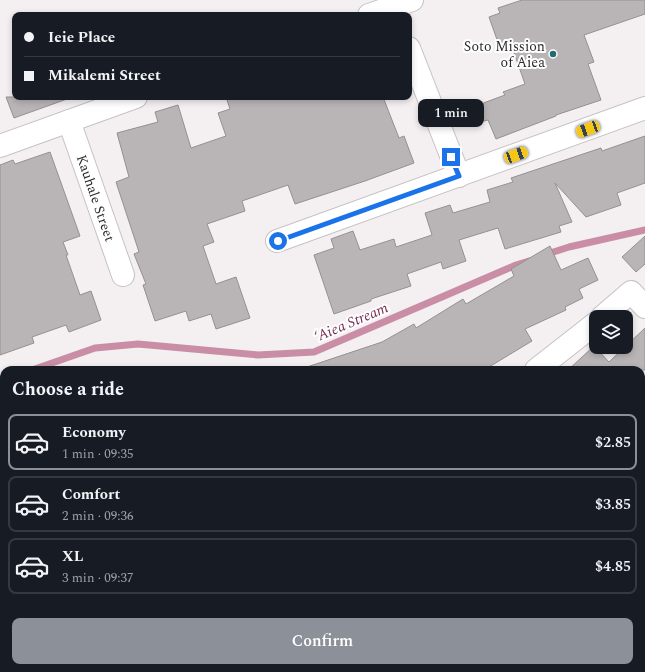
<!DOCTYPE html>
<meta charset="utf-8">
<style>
body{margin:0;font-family:Spectral,serif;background:#242831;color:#f1f3f6;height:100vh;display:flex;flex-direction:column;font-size:15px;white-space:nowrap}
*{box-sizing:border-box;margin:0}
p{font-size:13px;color:#9ea1a6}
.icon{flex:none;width:22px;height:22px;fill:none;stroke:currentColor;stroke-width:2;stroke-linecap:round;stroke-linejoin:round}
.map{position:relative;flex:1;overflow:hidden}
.side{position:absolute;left:0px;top:366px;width:645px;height:306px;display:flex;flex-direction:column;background:#171b24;border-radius:12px 12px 0 0;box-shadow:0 2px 6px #0003}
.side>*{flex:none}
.hud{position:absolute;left:12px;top:12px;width:400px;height:88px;border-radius:8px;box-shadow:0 2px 6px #0003;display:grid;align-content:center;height:88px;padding:0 12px;background:#171b24}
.buttons{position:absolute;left:589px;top:310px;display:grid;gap:8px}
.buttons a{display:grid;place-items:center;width:44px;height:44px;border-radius:8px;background:#171b24;box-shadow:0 2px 6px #0003;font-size:20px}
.end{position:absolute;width:18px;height:18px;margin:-9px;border:5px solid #1a73e8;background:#fff;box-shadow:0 0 0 2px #fff}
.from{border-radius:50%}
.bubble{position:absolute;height:28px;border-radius:8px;background:#171b24;box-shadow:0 2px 6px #0003;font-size:13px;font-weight:600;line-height:28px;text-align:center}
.car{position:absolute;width:12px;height:24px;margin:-12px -6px;border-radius:5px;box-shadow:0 0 3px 1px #0007;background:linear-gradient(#f5c518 24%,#345 0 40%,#f5c518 0 76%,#345 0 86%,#f5c518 0)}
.hud b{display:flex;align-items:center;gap:14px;height:38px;font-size:15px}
.hud b+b{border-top:1px solid #363941}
.hud i{width:10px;height:10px;background:#f1f3f6}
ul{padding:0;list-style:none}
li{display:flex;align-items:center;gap:12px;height:56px;margin:0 8px 6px;padding:0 4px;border:2px solid #363941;border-radius:8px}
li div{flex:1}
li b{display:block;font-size:15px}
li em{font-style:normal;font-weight:600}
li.current{border-color:#8c9099}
li>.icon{width:36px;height:36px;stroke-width:1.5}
h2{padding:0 12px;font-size:18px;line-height:48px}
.action{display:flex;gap:8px;margin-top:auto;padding:8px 12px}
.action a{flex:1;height:46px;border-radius:8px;background:#8c9099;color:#fff;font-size:16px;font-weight:600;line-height:46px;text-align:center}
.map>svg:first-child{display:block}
</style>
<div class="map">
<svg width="645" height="672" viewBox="0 0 645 672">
<rect width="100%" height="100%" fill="#f4eff1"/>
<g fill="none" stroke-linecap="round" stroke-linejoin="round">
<!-- stream -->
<g stroke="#c98ea5" stroke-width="7">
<polyline points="544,255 569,247 645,230"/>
<polyline points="32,370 95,348 138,344 258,355 314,352 516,265 529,261"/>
<polyline points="0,384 4,382"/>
</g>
</g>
<!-- building -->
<g fill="#b9b4b6" stroke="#959192">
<polygon points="522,0 645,0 645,14 584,35 594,62 588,64 601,100 556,115 556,116 496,139 488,120 484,121 478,105 505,95 503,92 525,84 512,47 501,51 489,17 500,13 498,8"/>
<polygon points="6,97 66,97 67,99 14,118"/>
<polygon points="226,97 383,97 399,138 404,136 414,163 365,181 295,204 288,185 242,201 245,211 207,224 214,242 203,246 216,284 236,277 250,318 216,329 211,314 189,321 186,311 155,321 143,285 146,284 134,254 139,252 116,182 129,177 117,133 158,122 155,112 178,105 191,148 226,136 218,113 230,109"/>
<polygon points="645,136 645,183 617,193 621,205 586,217 555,183 572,222 559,226 561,232 505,249 498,228 459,240 466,261 443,269 441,262 407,274 411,286 371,299 371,301 334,314 314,255 334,248 331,239 353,231 360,250 394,239 396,247 432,235 425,213 450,205 453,213 490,202 487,190 513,182 511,178 601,148 602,151"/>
<polygon points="50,152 80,236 63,242 68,255 66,255 80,295 91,291 101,320 69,332 66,325 32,337 34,343 0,355 0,165 13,160 15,164"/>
<polygon points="645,236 645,264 636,272 622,257"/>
<polygon points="550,246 561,270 588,258 598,280 579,289 583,298 565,307 566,310 525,329 532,341 484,370 307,370 307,367 382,342 414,324 416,328 463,299 466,304 514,276 511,269"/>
<polygon points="645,328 645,370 568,370 594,346 609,362"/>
</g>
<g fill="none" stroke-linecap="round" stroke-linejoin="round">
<defs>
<g id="minor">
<polyline points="369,15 412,0"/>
<polyline points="409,48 459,176"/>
<polyline points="69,121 123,275"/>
<polyline points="0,146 136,97"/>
<polyline points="277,241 645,108"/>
<polyline points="602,317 631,292 645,307"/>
<polyline points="536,370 596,323"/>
<polyline points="641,454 645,451"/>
<polyline points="431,668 439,672"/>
<polyline points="328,672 336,668"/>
</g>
<g id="primary">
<polyline points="0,589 4,593"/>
<polyline points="0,626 4,631"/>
<polyline points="36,668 39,672"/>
<polyline points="92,668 96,672"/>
</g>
</defs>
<!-- minor casing -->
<use href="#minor" stroke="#c7c2c4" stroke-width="24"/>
<!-- primary casing -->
<use href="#primary" stroke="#c7c2c4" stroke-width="24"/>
<!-- minor -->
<use href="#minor" stroke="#fff" stroke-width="22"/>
<!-- primary -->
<use href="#primary" stroke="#fff" stroke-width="22"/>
<!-- rail -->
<g stroke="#4e4b4d" stroke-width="3">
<polyline points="0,653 4,659"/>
<polyline points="11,668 15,672"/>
</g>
</g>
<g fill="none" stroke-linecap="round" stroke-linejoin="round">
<!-- route -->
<polyline stroke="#1a73e8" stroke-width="5" points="278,241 459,176 451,157"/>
</g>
<!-- markers -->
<circle fill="#216c73" stroke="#fffefe" stroke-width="1.5" cx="553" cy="54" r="4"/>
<g text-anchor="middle" stroke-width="4" stroke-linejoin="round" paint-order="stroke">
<!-- poi labels -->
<g font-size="14" fill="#2c2a2b" stroke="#fffefe" text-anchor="end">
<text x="545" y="51">Soto Mission<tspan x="545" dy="16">of Aiea</tspan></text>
</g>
<!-- street labels -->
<g font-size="14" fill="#2c2a2b" stroke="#fffefe">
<text transform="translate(96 198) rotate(71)" y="5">Kauhale Street</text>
</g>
<!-- water labels -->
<g font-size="15" font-style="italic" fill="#742d4e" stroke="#fffefe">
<text transform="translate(351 322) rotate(-23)" y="5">ʻAiea Stream</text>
</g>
</g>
</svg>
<div class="buttons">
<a><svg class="icon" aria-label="layers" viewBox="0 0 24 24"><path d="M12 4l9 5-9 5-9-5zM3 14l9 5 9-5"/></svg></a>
</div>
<i class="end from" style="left:278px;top:241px"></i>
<i class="end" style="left:451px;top:157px"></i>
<div class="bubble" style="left:418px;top:99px;width:66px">1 min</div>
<i class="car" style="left:588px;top:129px;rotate:250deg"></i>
<i class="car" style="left:516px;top:155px;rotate:70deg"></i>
<div class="hud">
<b><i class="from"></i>Ieie Place</b>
<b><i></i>Mikalemi Street</b>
</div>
<section class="side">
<h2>Choose a ride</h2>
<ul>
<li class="current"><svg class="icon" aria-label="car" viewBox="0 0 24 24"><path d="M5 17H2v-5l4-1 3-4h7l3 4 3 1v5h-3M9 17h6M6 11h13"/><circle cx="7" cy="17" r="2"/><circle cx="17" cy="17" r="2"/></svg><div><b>Economy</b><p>1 min · 09:35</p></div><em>$2.85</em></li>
<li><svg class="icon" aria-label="car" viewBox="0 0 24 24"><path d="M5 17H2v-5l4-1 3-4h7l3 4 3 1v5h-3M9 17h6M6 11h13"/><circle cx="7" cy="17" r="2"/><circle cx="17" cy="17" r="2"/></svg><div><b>Comfort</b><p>2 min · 09:36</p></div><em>$3.85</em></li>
<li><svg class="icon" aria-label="car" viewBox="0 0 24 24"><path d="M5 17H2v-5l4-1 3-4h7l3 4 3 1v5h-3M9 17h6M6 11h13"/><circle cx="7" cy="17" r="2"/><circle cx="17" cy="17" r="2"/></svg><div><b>XL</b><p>3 min · 09:37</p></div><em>$4.85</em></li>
</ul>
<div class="action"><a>Confirm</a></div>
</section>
</div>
